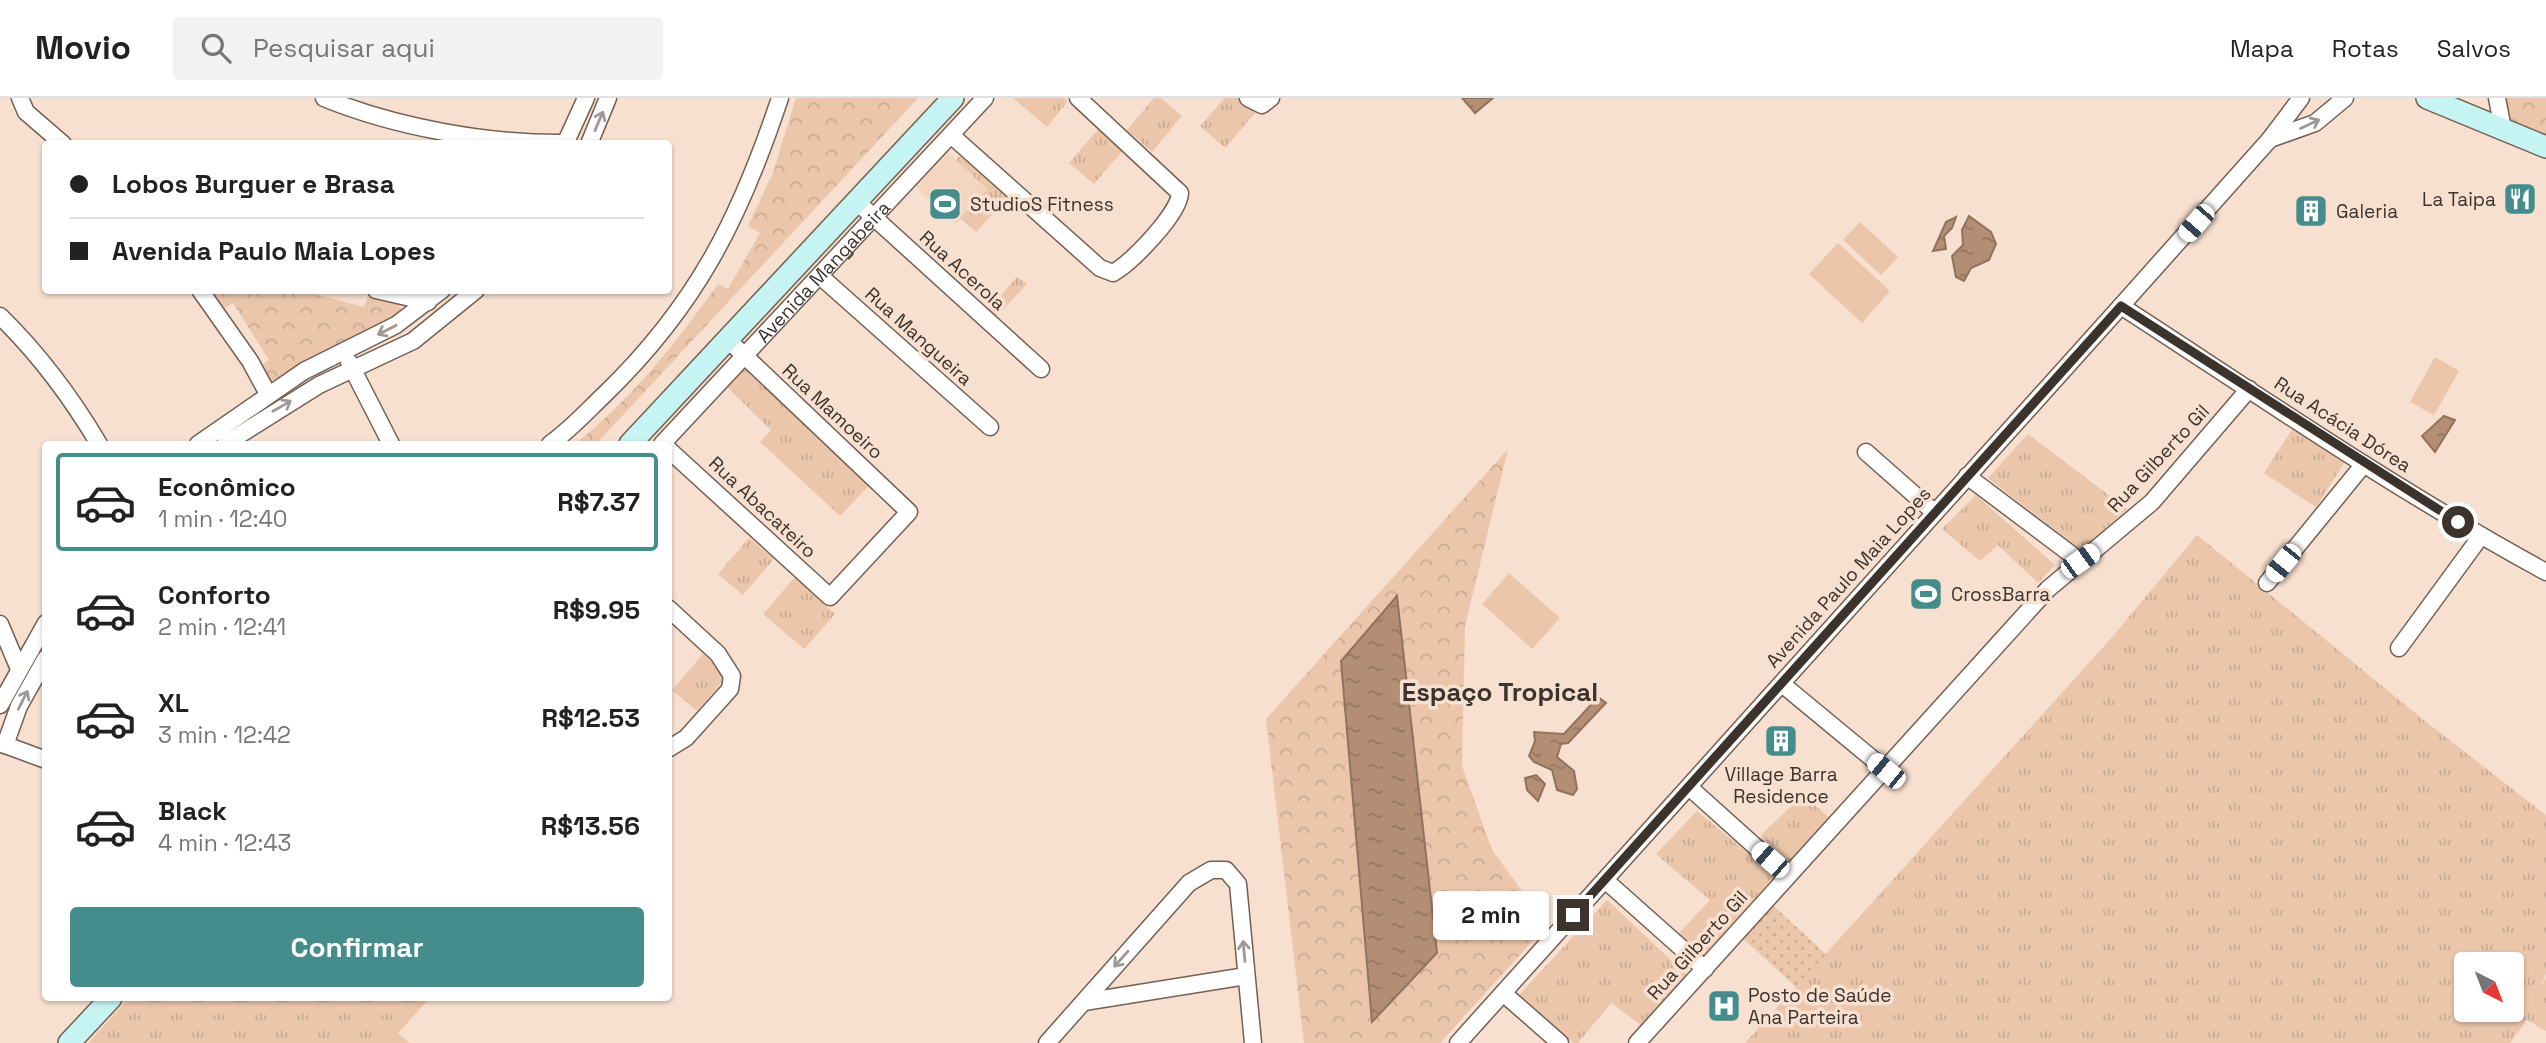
<!DOCTYPE html>
<html lang="pt">
<meta charset="utf-8">
<style>
body{margin:0;font-family:"Space Grotesk",sans-serif;background:#f2f2f2;color:#222;height:100vh;display:flex;flex-direction:column;font-size:26px;white-space:nowrap}
*{box-sizing:border-box;margin:0}
p{font-size:23px;color:#767676}
.icon{flex:none;width:38px;height:38px;fill:none;stroke:currentColor;stroke-width:2;stroke-linecap:round;stroke-linejoin:round}
.map{position:relative;flex:1;overflow:hidden}
.drawer{position:absolute;left:42px;top:343px;width:630px;height:560px;display:flex;flex-direction:column;background:#fff;border-radius:7px;box-shadow:0 2px 5px #0004}
.drawer>*{flex:none}
.banner{position:absolute;left:42px;top:42px;width:630px;height:154px;border-radius:7px;box-shadow:0 2px 5px #0004;display:grid;align-content:center;height:154px;padding:0 28px;background:#fff}
.needle{width:46px;rotate:138deg}
.controls{position:absolute;left:2454px;top:854px;display:grid;gap:14px}
.controls a{display:grid;place-items:center;width:70px;height:70px;border-radius:7px;background:#fff;box-shadow:0 2px 5px #0004;font-size:35px}
.end{position:absolute;width:32px;height:32px;margin:-16px;border:9px solid #3c332d;background:#fff;box-shadow:0 0 0 4px #fff}
.from{border-radius:50%}
.bubble{position:absolute;height:49px;border-radius:7px;background:#fff;box-shadow:0 2px 5px #0004;font-size:23px;font-weight:700;line-height:49px;text-align:center}
.car{position:absolute;width:21px;height:42px;margin:-21px -10px;border-radius:9px;box-shadow:0 0 5px 2px #0007;background:linear-gradient(#fff 24%,#345 0 40%,#fff 0 76%,#345 0 86%,#fff 0)}
.banner b{display:flex;align-items:center;gap:24px;height:66px;font-size:26px}
.banner b+b{border-top:2px solid #e0e0e0}
.banner i{width:18px;height:18px;background:#222}
ul{padding:12px 0 0;list-style:none}
li{display:flex;align-items:center;gap:21px;height:98px;margin:0 14px 10px;padding:0 14px;border:4px solid transparent;border-radius:7px}
li div{flex:1}
li b{display:block;font-size:26px}
li em{font-style:normal;font-weight:700}
li.selected{border-color:#458d8c}
li>.icon{width:63px;height:63px;stroke-width:1.5}
.primary-button{display:flex;gap:14px;margin-top:auto;padding:14px 28px}
.primary-button a{flex:1;height:80px;border-radius:7px;background:#458d8c;color:#fff;font-size:28px;font-weight:700;line-height:80px;text-align:center}
header{display:flex;align-items:center;gap:42px;box-sizing:border-box;height:98px;padding:0 35px;background:#fff;border-bottom:2px solid #e0e0e0}
header strong{font-size:33px}
nav{display:flex;gap:38px;margin-inline-start:auto;font-size:24px}
.search{width:490px;height:63px;background:#f2f2f2;display:flex;align-items:center;gap:18px;box-sizing:border-box;padding:0 24px;border-radius:7px;color:#767676;font-size:26px}
.map>svg:first-child{display:block}
</style>
<header>
<strong>Movio</strong>
<div class="search"><svg class="icon" aria-label="search" viewBox="0 0 24 24"><circle cx="10" cy="10" r="6"/><path d="M15 15l6 6"/></svg>Pesquisar aqui</div>
<nav><a>Mapa</a><a>Rotas</a><a>Salvos</a></nav>
</header>
<div class="map">
<svg width="2546" height="945" viewBox="0 0 2546 945">
<defs>
<pattern id="grass-tufts" width="24" height="20" patternUnits="userSpaceOnUse" patternTransform="scale(1.75)"><rect width="24" height="20" fill="#ebc6ab"/><path d="M3 7l-1-3M5 7V3M7 7l1-3M15 17l-1-3M17 17v-4M19 17l1-3" fill="none" stroke="#caab93"/></pattern>
<pattern id="park-crowns" width="20" height="18" patternUnits="userSpaceOnUse" patternTransform="scale(1.75)"><rect width="20" height="18" fill="#ebc6ab"/><path d="M2 6a3 3 0 1 1 6 0M12 15a3 3 0 1 1 6 0" fill="none" stroke="#caab93"/></pattern>
<pattern id="garden-dots" width="8" height="8" patternUnits="userSpaceOnUse" patternTransform="scale(1.75)"><rect width="8" height="8" fill="#ebc6ab"/><path d="M2 2h.1M6 6h.1" fill="none" stroke="#caab93" stroke-width="1.8" stroke-linecap="round"/></pattern>
<pattern id="water-ripples" width="26" height="14" patternUnits="userSpaceOnUse" patternTransform="scale(1.75)"><rect width="26" height="14" fill="#b38e74"/><path d="M2 4q2-2 4 0t4 0M15 11q2-2 4 0t4 0" fill="none" stroke="#937560"/></pattern>
</defs>
<rect width="100%" height="100%" fill="#f7e0d0"/>
<!-- built -->
<polygon fill="#f3d5c0" points="945,52 987,91 956,126 913,87"/>
<!-- grass -->
<g fill="url(#grass-tufts)" fill-rule="evenodd">
<polygon points="1013,0 1064,0 1068,3 1047,29"/>
<polygon points="1154,0 1161,0 1182,18 1152,54 1127,32"/>
<polygon points="1225,0 1240,0 1256,14 1225,50 1200,28"/>
<polygon points="1100,29 1125,50 1094,86 1069,65"/>
<polygon points="961,56 1008,99 976,134 960,120 987,91 956,62"/>
<polygon points="1017,179 1027,186 996,219 986,214"/>
<polygon points="744,258 875,381 840,418 760,344 771,332 721,283"/>
<polygon points="2298,322 2350,356 2316,409 2264,375"/>
<polygon points="2028,336 2127,411 2081,452 1988,380"/>
<polygon points="1976,397 2055,467 2038,485 1998,447 1980,463 1942,431"/>
<path d="M 2197,437 L 2425,623 L 2546,717 L 2546,875 L 2539,893 L 2546,879 L 2546,933 L 2527,922 L 2510,945 L 1745,945 L 2107,545 ZM 2466,866 L 2511,866 L 2511,912 L 2466,912 Z"/>
<polygon points="749,440 774,461 743,497 718,476"/>
<polygon points="795,479 835,516 804,551 763,516"/>
<polygon points="703,556 728,577 697,613 672,592"/>
<polygon points="1803,697 1832,722 1790,765 1761,737"/>
<polygon points="1697,713 1778,780 1703,862 1676,838 1710,802 1656,756"/>
<polygon points="1607,802 1688,878 1642,928 1611,905 1578,945 1574,945 1519,897"/>
<polygon points="129,900 430,900 398,935 410,945 88,945"/>
</g>
<!-- park -->
<g fill="url(#park-crowns)">
<path d="M 796,0 L 918,0 L 596,346 L 575,346 C 632,301 676,245 718,186 L 728,191 L 760,135 L 748,128 L 773,75 Z"/>
<polygon points="2497,0 2546,0 2546,49 2503,31"/>
<polygon points="211,193 303,193 364,209 368,198 397,204 401,211 397,218 269,284 258,270 269,262 233,205 223,211"/>
<polygon points="1508,351 1465,528 1462,668 1492,752 1547,827 1440,945 1304,945 1266,621"/>
</g>
<!-- garden -->
<polygon fill="url(#garden-dots)" points="1767,802 1826,856 1796,889 1737,835"/>
<!-- pitch -->
<g fill="#ebc6ab">
<polygon points="1860,124 1898,159 1881,177 1843,142"/>
<polygon points="1838,145 1890,193 1862,225 1809,176"/>
<polygon points="2435,259 2459,273 2434,317 2410,304"/>
<polygon points="1509,475 1560,520 1532,551 1482,506"/>
</g>
<!-- water -->
<g fill="url(#water-ripples)" stroke="#8f735f" stroke-width="2">
<polygon points="1462,0 1493,0 1475,15"/>
<polygon points="1969,118 1991,134 1996,146 1989,162 1971,170 1964,183 1956,179 1952,158 1963,147 1962,132"/>
<polygon points="1956,119 1952,130 1944,138 1946,151 1933,153 1946,124"/>
<polygon points="2444,318 2455,322 2435,354 2422,338"/>
<polygon points="1397,498 1437,855 1372,924 1341,563"/>
<polygon points="1598,599 1606,605 1568,645 1561,646 1557,659 1574,673 1577,691 1573,697 1557,692 1552,672 1534,664 1529,658 1535,643 1534,634 1564,636"/>
<polygon points="1536,677 1545,686 1538,703 1527,692 1525,680"/>
</g>
<g fill="none" stroke-linecap="round" stroke-linejoin="round">
<defs>
<g id="street">
<polyline points="20,0 26,14 63,46"/>
<path d="M 324,0 C 395,29 488,46 565,45"/>
<polyline points="1248,0 1262,7 1271,0"/>
<polyline points="2497,0 2503,31"/>
<path d="M 951,37 L 1100,170 L 1113,175 C 1132,164 1179,116 1180,95 L 1078,0"/>
<polyline points="2270,41 2315,25 2345,0"/>
<polyline points="565,46 586,0"/>
<polyline points="589,46 608,0"/>
<polyline points="857,104 1041,271"/>
<polyline points="820,178 990,329"/>
<polyline points="200,192 250,263 268,296"/>
<polyline points="376,192 428,204"/>
<path d="M 2121,208 C 2261,299 2399,394 2546,474"/>
<path d="M 0,218 C 39,256 71,299 99,346"/>
<polyline points="349,264 391,346"/>
<polyline points="198,346 304,273 396,227 442,192"/>
<polyline points="225,346 319,287 413,243 476,192"/>
<path d="M 550,346 C 570,332 587,313 605,296 C 697,207 740,120 780,0"/>
<path id="s1" d="M 662,346 L 985,0"/>
<polyline points="668,351 830,499 909,414 728,242"/>
<polyline points="1866,354 1934,414"/>
<polyline points="1967,378 2080,463"/>
<polyline points="2267,485 2364,366"/>
<polyline points="668,510 718,556 732,578 730,591 686,640 668,651"/>
<polyline points="0,526 19,571"/>
<polyline points="2399,550 2481,438"/>
<polyline points="1782,586 1886,672"/>
<polyline points="0,607 46,525"/>
<polyline points="0,645 46,662"/>
<polyline points="5,647 19,608 46,560"/>
<polyline points="1689,689 1788,778"/>
<polyline points="1605,782 1705,871"/>
<polyline points="1503,895 1560,945"/>
<polyline points="1084,904 1246,878"/>
<polyline points="1047,945 1189,785 1211,772 1226,772 1238,786 1253,945"/>
<polyline points="1458,945 2121,208 2270,41 2301,0"/>
<polyline points="1637,945 2048,491 2152,404 2249,291"/>
</g>
<g id="secondary">
<polyline points="2427,0 2546,49"/>
<polyline points="630,346 953,0"/>
<polyline points="69,945 111,900"/>
</g>
</defs>
<!-- street casing -->
<use href="#street" stroke="#746052" stroke-width="19"/>
<!-- secondary casing -->
<use href="#secondary" stroke="#746052" stroke-width="24"/>
<!-- street -->
<use href="#street" stroke="#fff" stroke-width="16"/>
<!-- secondary -->
<use href="#secondary" stroke="#c6f4f3" stroke-width="21"/>
</g>
<!-- one-way arrows -->
<defs><path id="oneway-shaft" d="M-6 0H5M1.5-3L5.5 0L1.5 3" fill="none" stroke-width="1.6" stroke-linecap="round" stroke-linejoin="round" transform="scale(1.75)"/></defs>
<g stroke="#9e9996">
<use href="#oneway-shaft" transform="translate(599 23) rotate(-67)"/>
<use href="#oneway-shaft" transform="translate(2310 26) rotate(-25)"/>
<use href="#oneway-shaft" transform="translate(387 232) rotate(153)"/>
<use href="#oneway-shaft" transform="translate(282 308) rotate(-30)"/>
<use href="#oneway-shaft" transform="translate(23 602) rotate(-63)"/>
<use href="#oneway-shaft" transform="translate(1244 853) rotate(-95)"/>
<use href="#oneway-shaft" transform="translate(1121 861) rotate(132)"/>
</g>
<g fill="none" stroke-linecap="round" stroke-linejoin="round">
<!-- route -->
<polyline stroke="#3c332d" stroke-width="9" points="1573,817 2121,208 2458,424"/>
</g>
<!-- icons -->
<defs>
<symbol id="restaurant-square" viewBox="-11 -11 22 22"><rect x="-9" y="-9" width="18" height="18" rx="4" fill="#458d8c" stroke="#f7e0d0"/><path d="M-5-6h1v4h1v-4h1v4h1v-4h1v5L-1.5 .5V6h-2V.5L-5-1ZM5-6V6H3V1.5H1.5Q1.5-4 5-6Z" fill="#fff"/></symbol>
<symbol id="stadium-square" viewBox="-11 -11 22 22"><rect x="-9" y="-9" width="18" height="18" rx="4" fill="#458d8c" stroke="#f7e0d0"/><path d="M0-5a6.5 5 0 1 0 0 10a6.5 5 0 1 0 0-10ZM-3.5-1.8h7v3.6h-7Z" fill="#fff"/></symbol>
<symbol id="building-square" viewBox="-11 -11 22 22"><rect x="-9" y="-9" width="18" height="18" rx="4" fill="#458d8c" stroke="#f7e0d0"/><path d="M-4-6H4V6H1V3H-1V6H-4ZM-2.5-4.3h1.7v1.8h-1.7ZM.8-4.3h1.7v1.8H.8ZM-2.5-1h1.7V.8h-1.7ZM.8-1h1.7V.8H.8Z" fill="#fff"/></symbol>
<symbol id="hospital-square" viewBox="-11 -11 22 22"><rect x="-9" y="-9" width="18" height="18" rx="4" fill="#458d8c" stroke="#f7e0d0"/><path d="M-5-5h3v3.5h4V-5h3V5h-3V1.5h-4V5h-3Z" fill="#fff"/></symbol>
</defs>
<g fill-rule="evenodd">
<use href="#restaurant-square" x="2501" y="82" width="38" height="38"/>
<use href="#stadium-square" x="926" y="87" width="38" height="38"/>
<use href="#building-square" x="2292" y="94" width="38" height="38"/>
<use href="#stadium-square" x="1907" y="477" width="38" height="38"/>
<use href="#building-square" x="1762" y="624" width="38" height="38"/>
<use href="#hospital-square" x="1705" y="889" width="38" height="38"/>
</g>
<g text-anchor="middle" stroke-width="7" stroke-linejoin="round" paint-order="stroke">
<!-- poi labels -->
<g font-size="19" fill="#3c332d" stroke="#f7e0d0" text-anchor="start">
<text x="2496" y="108" text-anchor="end">La Taipa</text>
<text x="970" y="113">StudioS Fitness</text>
<text x="2336" y="120">Galeria</text>
<text x="1951" y="503">CrossBarra</text>
<text x="1781" y="683" text-anchor="middle">Village Barra<tspan x="1781" dy="22">Residence</tspan></text>
<text x="1748" y="904">Posto de Saúde<tspan x="1748" dy="22">Ana Parteira</tspan></text>
</g>
<!-- street labels -->
<g font-size="19" fill="#3c332d" stroke="#f7e0d0">
<text transform="translate(963 172) rotate(42)" y="7">Rua Acerola</text>
<text dy="7" stroke="none"><textPath href="#s1" startOffset="236">Avenida Mangabeira</textPath></text>
<text transform="translate(919 238) rotate(42)" y="7">Rua Mangueira</text>
<text transform="translate(833 313) rotate(43)" y="7">Rua Mamoeiro</text>
<text transform="translate(2343 326) rotate(33)" y="7">Rua Acácia Dórea</text>
<text transform="translate(2158 360) rotate(-47)" y="7">Rua Gilberto Gil</text>
<text transform="translate(763 409) rotate(43)" y="7">Rua Abacateiro</text>
<text transform="translate(1848 479) rotate(-48)" y="7">Avenida Paulo Maia Lopes</text>
<text transform="translate(1697 847) rotate(-48)" y="7">Rua Gilberto Gil</text>
</g>
<!-- district labels -->
<g font-size="26" font-weight="bold" fill="#3c332d" stroke="#f7e0d0">
<text x="1500" y="603">Espaço Tropical</text>
</g>
</g>
</svg>
<div class="controls">
<a><svg class="needle" viewBox="-14 -14 28 28"><path d="M0-13l5 13h-10z" fill="#e53935"/><path d="M0 13l5-13h-10z" fill="#767676"/></svg></a>
</div>
<i class="end from" style="left:2458px;top:424px"></i>
<i class="end" style="left:1573px;top:817px"></i>
<div class="bubble" style="left:1433px;top:793px;width:116px">2 min</div>
<i class="car" style="left:2196px;top:125px;rotate:221deg"></i>
<i class="car" style="left:2080px;top:463px;rotate:54deg"></i>
<i class="car" style="left:2283px;top:465px;rotate:219deg"></i>
<i class="car" style="left:1886px;top:673px;rotate:309deg"></i>
<i class="car" style="left:1770px;top:762px;rotate:311deg"></i>
<div class="banner">
<b><i class="from"></i>Lobos Burguer e Brasa</b>
<b><i></i>Avenida Paulo Maia Lopes</b>
</div>
<section class="drawer">
<ul>
<li class="selected"><svg class="icon" aria-label="car" viewBox="0 0 24 24"><path d="M5 17H2v-5l4-1 3-4h7l3 4 3 1v5h-3M9 17h6M6 11h13"/><circle cx="7" cy="17" r="2"/><circle cx="17" cy="17" r="2"/></svg><div><b>Econômico</b><p>1 min · 12:40</p></div><em>R$7.37</em></li>
<li><svg class="icon" aria-label="car" viewBox="0 0 24 24"><path d="M5 17H2v-5l4-1 3-4h7l3 4 3 1v5h-3M9 17h6M6 11h13"/><circle cx="7" cy="17" r="2"/><circle cx="17" cy="17" r="2"/></svg><div><b>Conforto</b><p>2 min · 12:41</p></div><em>R$9.95</em></li>
<li><svg class="icon" aria-label="car" viewBox="0 0 24 24"><path d="M5 17H2v-5l4-1 3-4h7l3 4 3 1v5h-3M9 17h6M6 11h13"/><circle cx="7" cy="17" r="2"/><circle cx="17" cy="17" r="2"/></svg><div><b>XL</b><p>3 min · 12:42</p></div><em>R$12.53</em></li>
<li><svg class="icon" aria-label="car" viewBox="0 0 24 24"><path d="M5 17H2v-5l4-1 3-4h7l3 4 3 1v5h-3M9 17h6M6 11h13"/><circle cx="7" cy="17" r="2"/><circle cx="17" cy="17" r="2"/></svg><div><b>Black</b><p>4 min · 12:43</p></div><em>R$13.56</em></li>
</ul>
<div class="primary-button"><a>Confirmar</a></div>
</section>
</div>
